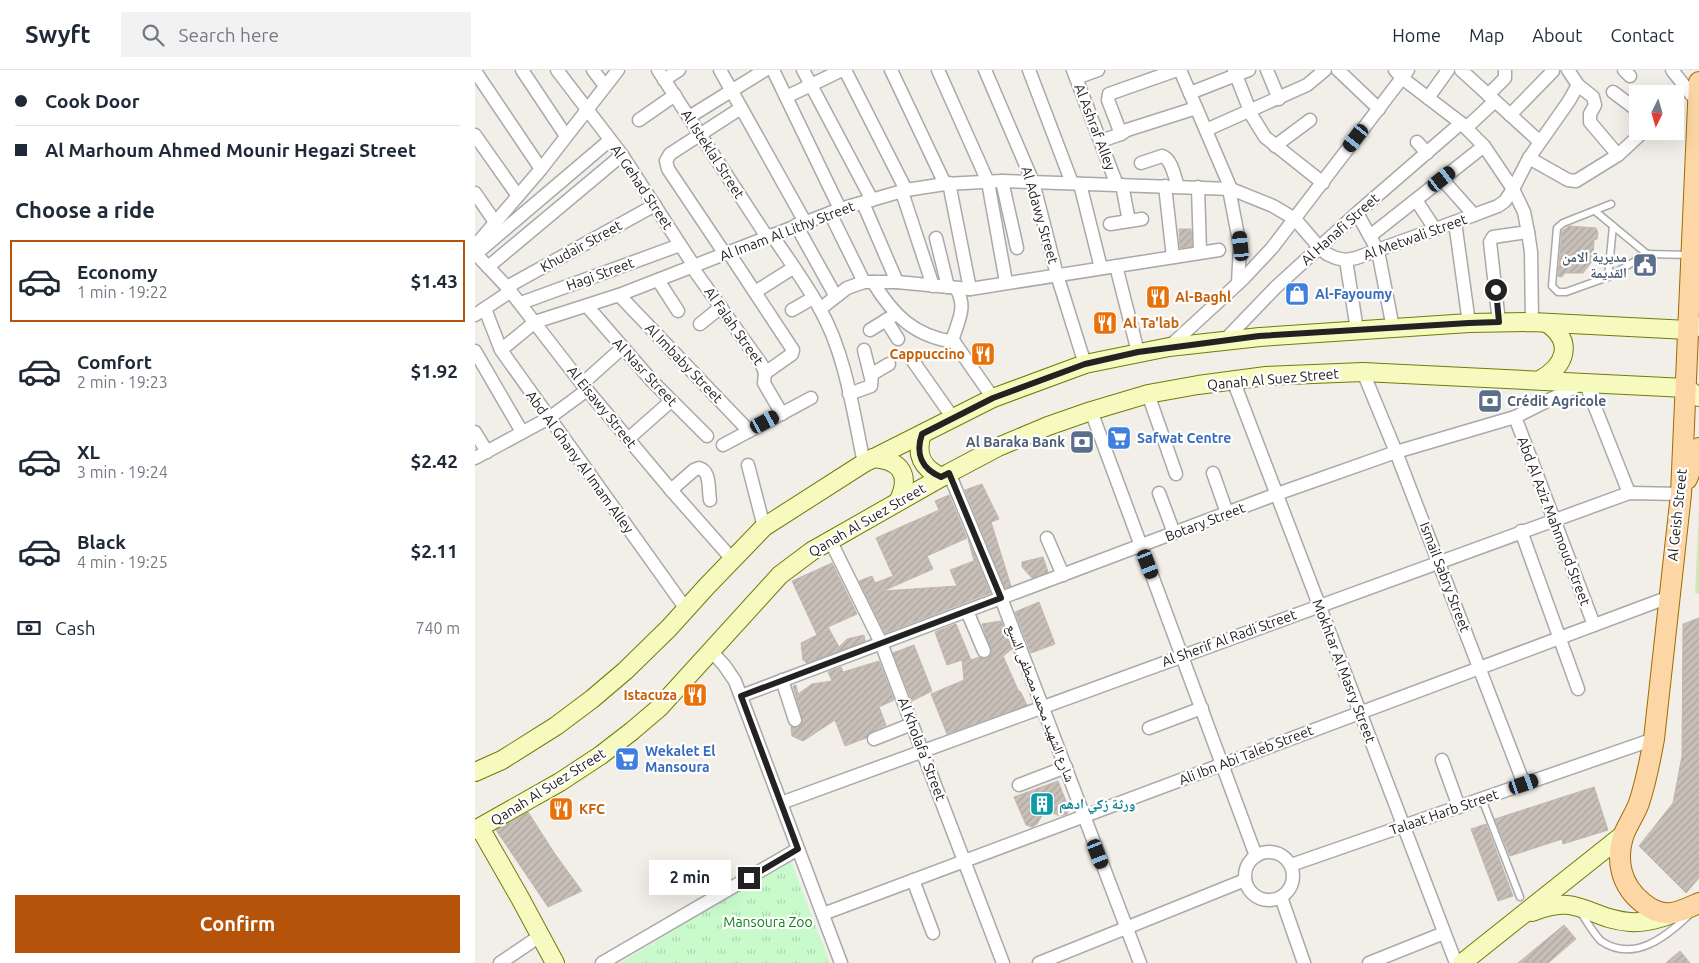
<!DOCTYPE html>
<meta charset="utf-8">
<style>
body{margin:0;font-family:Ubuntu,"Noto Naskh Arabic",sans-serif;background:#f2f2f3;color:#1f2937;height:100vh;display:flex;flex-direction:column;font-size:19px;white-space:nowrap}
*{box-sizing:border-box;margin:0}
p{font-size:16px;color:#747a83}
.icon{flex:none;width:28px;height:28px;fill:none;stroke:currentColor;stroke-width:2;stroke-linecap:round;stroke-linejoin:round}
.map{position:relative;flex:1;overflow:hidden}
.panel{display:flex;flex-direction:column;background:#fff;width:475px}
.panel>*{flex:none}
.guide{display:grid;align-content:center;height:110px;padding:0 15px;background:#fff}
.needle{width:32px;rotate:185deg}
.buttons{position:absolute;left:1154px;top:15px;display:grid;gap:10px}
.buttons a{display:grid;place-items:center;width:55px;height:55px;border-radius:0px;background:#fff;box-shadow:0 5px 20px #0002;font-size:25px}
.end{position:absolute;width:22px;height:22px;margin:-11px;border:6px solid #222;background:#fff;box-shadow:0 0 0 2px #fff}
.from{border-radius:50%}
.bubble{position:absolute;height:35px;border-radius:0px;background:#fff;box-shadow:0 5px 20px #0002;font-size:16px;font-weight:700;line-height:35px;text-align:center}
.car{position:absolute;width:15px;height:30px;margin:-15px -8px;border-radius:6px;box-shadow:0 0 4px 1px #0007;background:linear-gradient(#222 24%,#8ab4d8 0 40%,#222 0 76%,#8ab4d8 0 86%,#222 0)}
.guide b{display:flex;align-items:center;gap:18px;height:48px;font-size:19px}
.guide b+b{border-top:1px solid #e0e1e3}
.guide i{width:12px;height:12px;background:#1f2937}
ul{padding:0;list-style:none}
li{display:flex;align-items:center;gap:15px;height:82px;margin:0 10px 8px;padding:0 5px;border:2px solid transparent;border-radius:0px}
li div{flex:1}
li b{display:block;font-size:19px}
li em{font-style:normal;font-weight:700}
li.on{border-color:#b45309}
li>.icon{width:45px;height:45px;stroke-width:1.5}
h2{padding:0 15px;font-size:22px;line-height:60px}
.pay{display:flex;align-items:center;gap:12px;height:55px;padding:0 15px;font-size:19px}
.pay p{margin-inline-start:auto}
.cta{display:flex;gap:10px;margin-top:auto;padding:10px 15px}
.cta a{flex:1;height:58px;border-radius:0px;background:#b45309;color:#fff;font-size:20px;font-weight:700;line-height:58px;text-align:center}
header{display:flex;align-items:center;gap:30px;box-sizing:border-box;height:70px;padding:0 25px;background:#fff;border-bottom:1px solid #e0e1e3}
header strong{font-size:24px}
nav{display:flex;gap:28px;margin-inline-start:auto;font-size:18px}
.search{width:350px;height:45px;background:#f2f2f3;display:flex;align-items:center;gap:12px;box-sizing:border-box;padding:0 18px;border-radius:0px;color:#747a83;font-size:19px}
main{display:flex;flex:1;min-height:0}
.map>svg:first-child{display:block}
</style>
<header>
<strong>Swyft</strong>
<div class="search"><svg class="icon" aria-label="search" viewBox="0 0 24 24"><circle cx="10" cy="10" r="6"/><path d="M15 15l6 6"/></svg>Search here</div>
<nav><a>Home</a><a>Map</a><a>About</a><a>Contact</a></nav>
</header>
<main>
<section class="panel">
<div class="guide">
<b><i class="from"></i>Cook Door</b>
<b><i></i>Al Marhoum Ahmed Mounir Hegazi Street</b>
</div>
<h2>Choose a ride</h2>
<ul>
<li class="on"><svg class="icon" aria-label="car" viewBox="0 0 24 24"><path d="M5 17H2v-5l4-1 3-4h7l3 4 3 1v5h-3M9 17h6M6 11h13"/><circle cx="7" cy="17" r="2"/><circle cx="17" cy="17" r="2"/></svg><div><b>Economy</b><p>1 min · 19:22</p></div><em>$1.43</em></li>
<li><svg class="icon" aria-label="car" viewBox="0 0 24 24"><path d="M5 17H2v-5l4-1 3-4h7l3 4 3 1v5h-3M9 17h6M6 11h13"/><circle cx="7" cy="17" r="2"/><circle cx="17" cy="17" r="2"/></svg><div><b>Comfort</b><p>2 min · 19:23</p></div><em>$1.92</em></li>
<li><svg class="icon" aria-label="car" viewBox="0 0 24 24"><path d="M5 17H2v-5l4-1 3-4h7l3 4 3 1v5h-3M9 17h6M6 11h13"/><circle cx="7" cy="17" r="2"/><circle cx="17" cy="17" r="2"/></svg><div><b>XL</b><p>3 min · 19:24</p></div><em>$2.42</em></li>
<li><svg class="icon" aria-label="car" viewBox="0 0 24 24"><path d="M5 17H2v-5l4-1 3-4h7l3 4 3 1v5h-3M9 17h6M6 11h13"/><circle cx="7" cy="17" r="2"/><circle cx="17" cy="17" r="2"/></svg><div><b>Black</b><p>4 min · 19:25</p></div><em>$2.11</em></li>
</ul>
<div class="pay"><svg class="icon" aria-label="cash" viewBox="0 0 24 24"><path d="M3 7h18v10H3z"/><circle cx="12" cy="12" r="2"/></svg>Cash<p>740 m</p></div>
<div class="cta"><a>Confirm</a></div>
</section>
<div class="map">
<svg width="1224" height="893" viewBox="0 0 1224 893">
<defs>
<pattern id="park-tufts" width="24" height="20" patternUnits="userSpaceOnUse" patternTransform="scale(1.25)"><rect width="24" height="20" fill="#c8facc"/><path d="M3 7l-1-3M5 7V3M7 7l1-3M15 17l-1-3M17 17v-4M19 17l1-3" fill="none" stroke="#acd6af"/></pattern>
<pattern id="building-hatch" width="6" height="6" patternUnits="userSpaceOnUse" patternTransform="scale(1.25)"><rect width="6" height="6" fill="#c7bfb8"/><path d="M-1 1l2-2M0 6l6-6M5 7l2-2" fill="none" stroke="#aba49e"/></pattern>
</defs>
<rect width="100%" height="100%" fill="#f2efe9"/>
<!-- grass -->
<polygon fill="#cdebb0" points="1224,439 1224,524 1220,523"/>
<!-- park -->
<polygon fill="url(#park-tufts)" points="315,789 355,893 145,893"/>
<!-- building -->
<g fill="url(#building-hatch)" stroke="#c4b6ab">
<polygon points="1094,156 1121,158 1123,163 1122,169 1119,170 1118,190 1108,203 1090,203 1087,207 1083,206 1087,161"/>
<polygon points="704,159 716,159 717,176 705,178"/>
<polygon points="507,414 524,449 516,452 536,516 530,518 490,420"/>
<polygon points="474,425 492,468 452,486 458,499 408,521 482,516 475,500 499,491 493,469 515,523 410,563 384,511 397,506 400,513 418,506 401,468 464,440 460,431"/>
<polygon points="568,487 573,502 557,508 547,497 547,492"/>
<polygon points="357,493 382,544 353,557 364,577 372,569 389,565 390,571 332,593 328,590 326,573 342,565 317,511"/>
<polygon points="564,532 580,574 556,583 540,542"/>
<polygon points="1224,548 1224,808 1211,823 1164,776 1198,733 1207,686 1208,554"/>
<polygon points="526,551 537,579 528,586 544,622 545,621 552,635 472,664 456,624 489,610 487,590 472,595 460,562 481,554 496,590 504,587 512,589 516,585 517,582 507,554"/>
<polygon points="439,575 457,621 437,631 418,583"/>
<polygon points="404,591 419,630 404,637 411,655 396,662 391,668 370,676 360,650 328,671 317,666 316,657 323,658 328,651 318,616 321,615 323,624 337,614 357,611 353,602 366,597 368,602"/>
<polygon points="583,711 594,739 592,744 585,746 576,742 568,744 562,754 557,757 551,755 539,727"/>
<polygon points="1119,717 1133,760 1088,774 1087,769 1035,786 1020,749"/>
<polygon points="53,742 80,784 107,821 73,837 21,760"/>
<polygon points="1011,754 1038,826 1023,831 996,759"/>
<polygon points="1089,855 1101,869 1073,893 1043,893"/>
<polygon points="1205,881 1215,893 1191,893"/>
</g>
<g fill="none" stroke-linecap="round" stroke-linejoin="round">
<defs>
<g id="lane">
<polyline points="1136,134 1088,153 1082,158 1077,216 1083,222 1091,222 1133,207 1172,184 1215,185"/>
<polyline points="1120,141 1172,184"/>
<polyline points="1133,207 1138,156"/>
<polyline points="1007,729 1045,827"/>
<path d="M 1105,842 C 1112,851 1118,863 1126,871 C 1159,893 1191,867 1215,844"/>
</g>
<g id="street">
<polyline points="47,0 91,66"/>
<polyline points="82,0 147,85 219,196"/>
<polyline points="118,0 130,16"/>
<polyline points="183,0 292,167"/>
<polyline points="245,0 330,152"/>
<polyline points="298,0 365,139"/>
<polyline points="328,0 397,130"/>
<polyline points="370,0 431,120"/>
<polyline points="416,0 470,114"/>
<polyline points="463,0 513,112 531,212"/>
<polyline points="510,0 558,112 582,205 610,294"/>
<polyline points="554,0 597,113"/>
<polyline points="598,0 642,115"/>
<polyline points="705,0 756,119"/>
<polyline points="759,0 777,46 790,67 848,113"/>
<polyline points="792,0 804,29"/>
<polyline points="863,0 904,39"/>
<polyline points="920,0 927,8 986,53 1009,76 1038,119 1049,142 1053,162 1056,182 1057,252"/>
<polyline points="986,0 1065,72"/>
<polyline points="1093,0 1103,15 1118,27 1120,35 1115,44 1115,52 1143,85"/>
<polyline points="1149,0 1155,6"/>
<polyline points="1197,0 1223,33"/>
<polyline points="0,1 66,99"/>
<polyline points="601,8 623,0"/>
<polyline points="189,10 204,0"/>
<polyline points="1138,22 1162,40"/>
<polyline points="715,23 774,0"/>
<polyline points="1013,25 1030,8 1030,0"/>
<polyline points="311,27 367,0"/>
<polyline points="953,28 973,0"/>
<polyline points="1035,45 1078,1"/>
<polyline points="214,47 290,0"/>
<polyline points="164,50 200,25"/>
<polyline points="991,58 1020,31"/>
<polyline points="731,60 832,15 850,0"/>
<polyline points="646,64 652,60 721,38"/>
<polyline points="0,65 43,126"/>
<polyline points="626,71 646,64 633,30 634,24 702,0"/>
<polyline points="942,72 952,83"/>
<polyline points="800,76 835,50"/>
<polyline points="1054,88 1093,110 1101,111 1143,85 1169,61"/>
<path d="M 666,93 L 687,86 C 697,89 699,106 703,116"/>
<polyline points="967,109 999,145"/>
<polyline points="527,111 542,178"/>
<polyline points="474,113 495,219"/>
<polyline points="605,114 626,198"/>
<polyline points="647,115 654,151"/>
<polyline points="690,116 698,187"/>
<polyline points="723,117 725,182"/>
<polyline points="754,119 765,176 763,213"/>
<polyline points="427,122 458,216"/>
<polyline points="0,123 20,152"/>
<polyline points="941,130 960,159"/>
<polyline points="388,133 422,212"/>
<polyline points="355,143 389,212"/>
<polyline points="882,143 903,181 918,258"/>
<polyline points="980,152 994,253"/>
<polyline points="635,154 667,149"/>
<polyline points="321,155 360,225"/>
<path d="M 297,165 C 313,189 331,213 345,239 C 371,285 378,342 389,393"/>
<polyline points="895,166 1009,76"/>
<polyline points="461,168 473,217"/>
<polyline points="0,176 66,99 143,0"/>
<polyline points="0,183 32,217 107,314 196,420 257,489"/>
<polyline points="2,183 135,70"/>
<polyline points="254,183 318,280 317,284 290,303"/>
<polyline points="250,184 193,99 191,91 195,84 266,38"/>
<polyline points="871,190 882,260"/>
<polyline points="641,196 663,282"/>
<polyline points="13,197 147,85"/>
<polyline points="217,197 287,295 290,303 289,313 307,344"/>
<polyline points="183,210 203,241"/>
<path d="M 398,212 C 418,245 439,266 479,272"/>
<polyline points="32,217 180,135"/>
<path d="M 481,218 C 492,237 484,248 478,268 L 479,272 L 518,328"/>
<polyline points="280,222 318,198"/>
<polyline points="144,225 274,361"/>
<polyline points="46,233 205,175"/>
<polyline points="112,236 177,311 232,366"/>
<polyline points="10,239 26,280 211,539"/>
<polyline points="345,239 372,218 389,212 422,212 495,219 744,180"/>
<polyline points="317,240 338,228"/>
<polyline points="0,245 36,221"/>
<polyline points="411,250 423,269"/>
<polyline points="1024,252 1015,172 1018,167 1053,162"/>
<polyline points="225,254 246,237"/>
<polyline points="395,260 421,244"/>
<polyline points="750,270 801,217 882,143 986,53"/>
<polyline points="694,277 769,208 797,178 933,0"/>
<polyline points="26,280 60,252 144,225 365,139 431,120 470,114 527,111 756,119 798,136 820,149 844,177 852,184 861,188 871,190 881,188 999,145 1023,136 1030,131 1038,119 1054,88 1094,31 1103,15"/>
<polyline points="389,280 396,308"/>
<polyline points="0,281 47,362"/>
<polyline points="438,291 478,348"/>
<polyline points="888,302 921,382 1049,714"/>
<polyline points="758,310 981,893"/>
<polyline points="107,314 147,278"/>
<polyline points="374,324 396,316 397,304 414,294"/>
<polyline points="673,324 701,404"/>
<polyline points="616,341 781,786"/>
<polyline points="1040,347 1119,555"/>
<polyline points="0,362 12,382"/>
<polyline points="153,369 196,331"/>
<polyline points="248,375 336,328"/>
<polyline points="0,388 74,348 112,320"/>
<polyline points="273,395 289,457"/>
<polyline points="474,403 526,528 665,893"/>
<polyline points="738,403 752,443"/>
<path d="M 196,420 L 219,400 L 224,398 C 236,401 233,419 235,430"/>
<polyline points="684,423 699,463"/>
<polyline points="1046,461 1103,619"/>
<polyline points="572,468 588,505"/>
<polyline points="355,470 406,573 528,893"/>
<polyline points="492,541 509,581"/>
<polyline points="237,582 249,595 260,611 366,893"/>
<polyline points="307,610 320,650"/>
<polyline points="266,626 802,424 921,382 1040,347 1110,312 1154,423"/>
<polyline points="674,658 727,638"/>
<polyline points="399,669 437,654"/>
<polyline points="967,690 984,737"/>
<polyline points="544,715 591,697"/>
<polyline points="306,733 1154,423 1206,424"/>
<circle cx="794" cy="806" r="24"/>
<polyline points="816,795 1179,669"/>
<polyline points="438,810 458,863"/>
<polyline points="806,827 829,893"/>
<polyline points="348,844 1194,527"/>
<polyline points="25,893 65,866"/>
<polyline points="127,893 323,779"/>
<polyline points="564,893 770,810"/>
<polyline points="894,893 969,863"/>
</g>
<g id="secondary">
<path d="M 1065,310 C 1091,295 1099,272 1072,253"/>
<path d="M 447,364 C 440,384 447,399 467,407"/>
<path d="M 398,388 C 425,390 436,404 424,430"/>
<polyline points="0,702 27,690 81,656 117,629 150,601 194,558 232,516 289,457 389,393 518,328 610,294 694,277 785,267 994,253 1057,252 1213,260 1224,256"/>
<polyline points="5,758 45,828 80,893"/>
<polyline points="0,760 85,712 126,685 157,661 184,638 305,505 337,481 474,403 523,377 573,356 616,341 673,324 723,315 791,306 888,302 1211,318 1224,327"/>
<path d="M 1057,842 C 1104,822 1113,849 1155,852 C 1170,853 1184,849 1197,844"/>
<polyline points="987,893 1149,764"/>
</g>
<g id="primary">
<path d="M 1224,12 L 1206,424 L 1179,669 C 1175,691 1171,712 1164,733 C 1160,744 1153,754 1149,764 C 1140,790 1146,816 1168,833 C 1189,850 1202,843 1224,833"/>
<polyline points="1212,409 1224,378"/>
</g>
</defs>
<!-- lane casing -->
<use href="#lane" stroke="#a9a9a9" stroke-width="9"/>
<!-- street casing -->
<use href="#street" stroke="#a9a9a9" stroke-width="15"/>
<!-- secondary casing -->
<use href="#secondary" stroke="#707d05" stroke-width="20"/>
<!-- primary casing -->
<use href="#primary" stroke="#a06b00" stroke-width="22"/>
<!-- lane -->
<use href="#lane" stroke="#fff" stroke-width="6"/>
<!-- street -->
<use href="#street" stroke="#fff" stroke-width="12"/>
<!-- secondary -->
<use href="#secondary" stroke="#f7fabf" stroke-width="18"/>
<!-- primary -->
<use href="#primary" stroke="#fcd6a4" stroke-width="20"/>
</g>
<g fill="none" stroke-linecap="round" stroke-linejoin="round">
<!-- route -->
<path stroke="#222" stroke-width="6" d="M 274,808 L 323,779 L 266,626 L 526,528 L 474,403 L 466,407 C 447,399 440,384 447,364 L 518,328 L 610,294 L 663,282 L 784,266 L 994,253 L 1024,252 L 1021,220"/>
</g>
<!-- icons -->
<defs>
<symbol id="civic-square" viewBox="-11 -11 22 22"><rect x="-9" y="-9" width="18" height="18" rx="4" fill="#5c6f8a" stroke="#fff"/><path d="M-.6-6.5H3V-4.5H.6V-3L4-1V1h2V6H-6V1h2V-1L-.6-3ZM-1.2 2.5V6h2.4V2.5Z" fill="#fff"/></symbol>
<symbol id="shop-square" viewBox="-11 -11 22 22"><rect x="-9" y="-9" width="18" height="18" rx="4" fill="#3f7fe0" stroke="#fff"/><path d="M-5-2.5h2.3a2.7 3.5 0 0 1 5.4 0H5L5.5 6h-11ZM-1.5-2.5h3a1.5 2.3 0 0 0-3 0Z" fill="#fff"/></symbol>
<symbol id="restaurant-square" viewBox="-11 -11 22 22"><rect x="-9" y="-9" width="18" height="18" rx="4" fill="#e8710a" stroke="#fff"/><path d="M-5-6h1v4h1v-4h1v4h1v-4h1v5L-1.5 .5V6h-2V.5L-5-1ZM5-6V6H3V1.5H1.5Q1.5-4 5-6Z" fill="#fff"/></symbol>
<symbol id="bank-square" viewBox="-11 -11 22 22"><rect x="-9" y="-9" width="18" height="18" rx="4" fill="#5c6f8a" stroke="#fff"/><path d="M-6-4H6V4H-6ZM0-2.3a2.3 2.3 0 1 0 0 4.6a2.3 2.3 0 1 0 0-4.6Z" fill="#fff"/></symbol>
<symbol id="supermarket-square" viewBox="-11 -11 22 22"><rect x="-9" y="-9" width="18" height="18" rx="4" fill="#3f7fe0" stroke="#fff"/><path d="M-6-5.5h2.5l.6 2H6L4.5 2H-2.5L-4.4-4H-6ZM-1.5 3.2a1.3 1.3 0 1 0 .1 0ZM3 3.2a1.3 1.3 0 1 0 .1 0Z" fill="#fff"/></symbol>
<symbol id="building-square" viewBox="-11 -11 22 22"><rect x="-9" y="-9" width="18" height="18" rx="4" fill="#0f9aa8" stroke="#fff"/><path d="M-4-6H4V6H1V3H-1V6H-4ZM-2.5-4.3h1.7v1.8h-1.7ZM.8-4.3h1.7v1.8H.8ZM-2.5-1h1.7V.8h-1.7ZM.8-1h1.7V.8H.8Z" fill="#fff"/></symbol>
</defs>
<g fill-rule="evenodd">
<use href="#civic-square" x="1156" y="181" width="28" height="28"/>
<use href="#shop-square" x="808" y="210" width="28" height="28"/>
<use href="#restaurant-square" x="669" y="213" width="28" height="28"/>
<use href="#restaurant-square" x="616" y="239" width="28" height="28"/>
<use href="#restaurant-square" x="494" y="270" width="28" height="28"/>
<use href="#bank-square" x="1001" y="317" width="28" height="28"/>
<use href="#supermarket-square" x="630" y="354" width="28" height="28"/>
<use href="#bank-square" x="593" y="358" width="28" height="28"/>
<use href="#restaurant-square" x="206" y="611" width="28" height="28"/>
<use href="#supermarket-square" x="138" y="675" width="28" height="28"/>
<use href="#building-square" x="553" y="720" width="28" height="28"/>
<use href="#restaurant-square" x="72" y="725" width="28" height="28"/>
</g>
<g text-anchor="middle" stroke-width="4.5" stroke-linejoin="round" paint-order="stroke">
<!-- street labels -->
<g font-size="14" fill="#222" stroke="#fff">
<text transform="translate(620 57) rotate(69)" y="5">Al Ashraf Alley</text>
<text transform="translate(238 84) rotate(57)" y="5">Al Isteklal Street</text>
<text transform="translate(167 117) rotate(56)" y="5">Al Gehad Street</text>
<text transform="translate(565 145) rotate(74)" y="5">Al Adawy Street</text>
<text transform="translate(865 159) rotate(-42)" y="5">Al Hanafi Street</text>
<text transform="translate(312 161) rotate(-21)" y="5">Al Imam Al Lithy Street</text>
<text transform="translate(940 167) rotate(-20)" y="5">Al Metwali Street</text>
<text transform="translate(106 176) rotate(-29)" y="5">Khudair Street</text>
<text transform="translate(125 204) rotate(-20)" y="5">Hagi Street</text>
<text transform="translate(259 256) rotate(55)" y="5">Al Falah Street</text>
<text transform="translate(209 293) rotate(46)" y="5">Al Imbaby Street</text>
<text transform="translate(170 302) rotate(47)" y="5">Al Nasr Street</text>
<text transform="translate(798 309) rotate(-5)" y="5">Qanah Al Suez Street</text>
<text transform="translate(127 337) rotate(51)" y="5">Al Eisawy Street</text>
<text transform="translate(105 392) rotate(54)" y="5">Abd Al Ghany Al Imam Alley</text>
<text transform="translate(1202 445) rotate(-84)" y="5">Al Geish Street</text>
<text transform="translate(392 450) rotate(-30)" y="5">Qanah Al Suez Street</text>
<text transform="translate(1079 451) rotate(69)" y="5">Abd Al Aziz Mahmoud Street</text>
<text transform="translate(730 452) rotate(-21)" y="5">Botary Street</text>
<text transform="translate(970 507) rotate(69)" y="5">Ismail Sabry Street</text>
<text transform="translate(754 568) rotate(-20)" y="5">Al Sherif Al Radi Street</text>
<text transform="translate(869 601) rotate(69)" y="5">Mokhtar Al Masry Street</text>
<text transform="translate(566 633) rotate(69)" y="5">شارع الشهيد محمد مصطفى السبع</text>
<text transform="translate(447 679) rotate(69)" y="5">Al Kholafa' Street</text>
<text transform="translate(771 685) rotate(-21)" y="5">Ali Ibn Abi Taleb Street</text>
<text transform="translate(73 717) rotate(-32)" y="5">Qanah Al Suez Street</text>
<text transform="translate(969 742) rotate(-19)" y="5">Talaat Harb Street</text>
</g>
<!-- service labels -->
<g font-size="14" font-weight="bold" fill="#4e5e75" stroke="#fff" text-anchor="end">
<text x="1152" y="192">مديرية الامن<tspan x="1152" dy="16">القديمة</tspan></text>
<text x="1032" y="336" text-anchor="start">Crédit Agricole</text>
<text x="590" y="377">Al Baraka Bank</text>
</g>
<!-- shop labels -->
<g font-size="14" font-weight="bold" fill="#366cbe" stroke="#fff" text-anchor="start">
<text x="840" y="229">Al-Fayoumy</text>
<text x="662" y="373">Safwat Centre</text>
<text x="170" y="686">Wekalet El<tspan x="170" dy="16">Mansoura</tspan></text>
</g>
<!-- food labels -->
<g font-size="14" font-weight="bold" fill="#c56008" stroke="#fff" text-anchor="start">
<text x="700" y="232">Al-Baghl</text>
<text x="648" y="258">Al Ta'lab</text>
<text x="490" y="289" text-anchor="end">Cappuccino</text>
<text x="202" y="630" text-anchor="end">Istacuza</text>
<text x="104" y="744">KFC</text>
</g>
<!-- culture labels -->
<g font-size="14" font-weight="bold" fill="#0d838f" stroke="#fff" text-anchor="start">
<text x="584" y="739">ورثة زكي ادهم</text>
</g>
<!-- park labels -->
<g font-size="14" fill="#0c8416" stroke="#fff">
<text x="293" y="857">Mansoura Zoo</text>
</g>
</g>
</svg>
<div class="buttons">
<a><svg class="needle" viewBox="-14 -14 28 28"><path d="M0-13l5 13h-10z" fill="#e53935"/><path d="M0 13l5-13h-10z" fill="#747a83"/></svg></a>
</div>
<i class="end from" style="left:1021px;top:220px"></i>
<i class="end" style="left:274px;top:808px"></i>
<div class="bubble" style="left:174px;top:790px;width:82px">2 min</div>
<i class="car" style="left:881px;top:68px;rotate:217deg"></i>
<i class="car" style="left:967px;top:109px;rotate:52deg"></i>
<i class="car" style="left:766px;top:176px;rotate:354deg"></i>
<i class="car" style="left:290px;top:352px;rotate:62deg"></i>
<i class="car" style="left:673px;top:494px;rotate:159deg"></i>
<i class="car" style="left:1049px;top:714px;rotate:71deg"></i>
<i class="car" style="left:623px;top:784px;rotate:159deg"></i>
</div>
</main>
